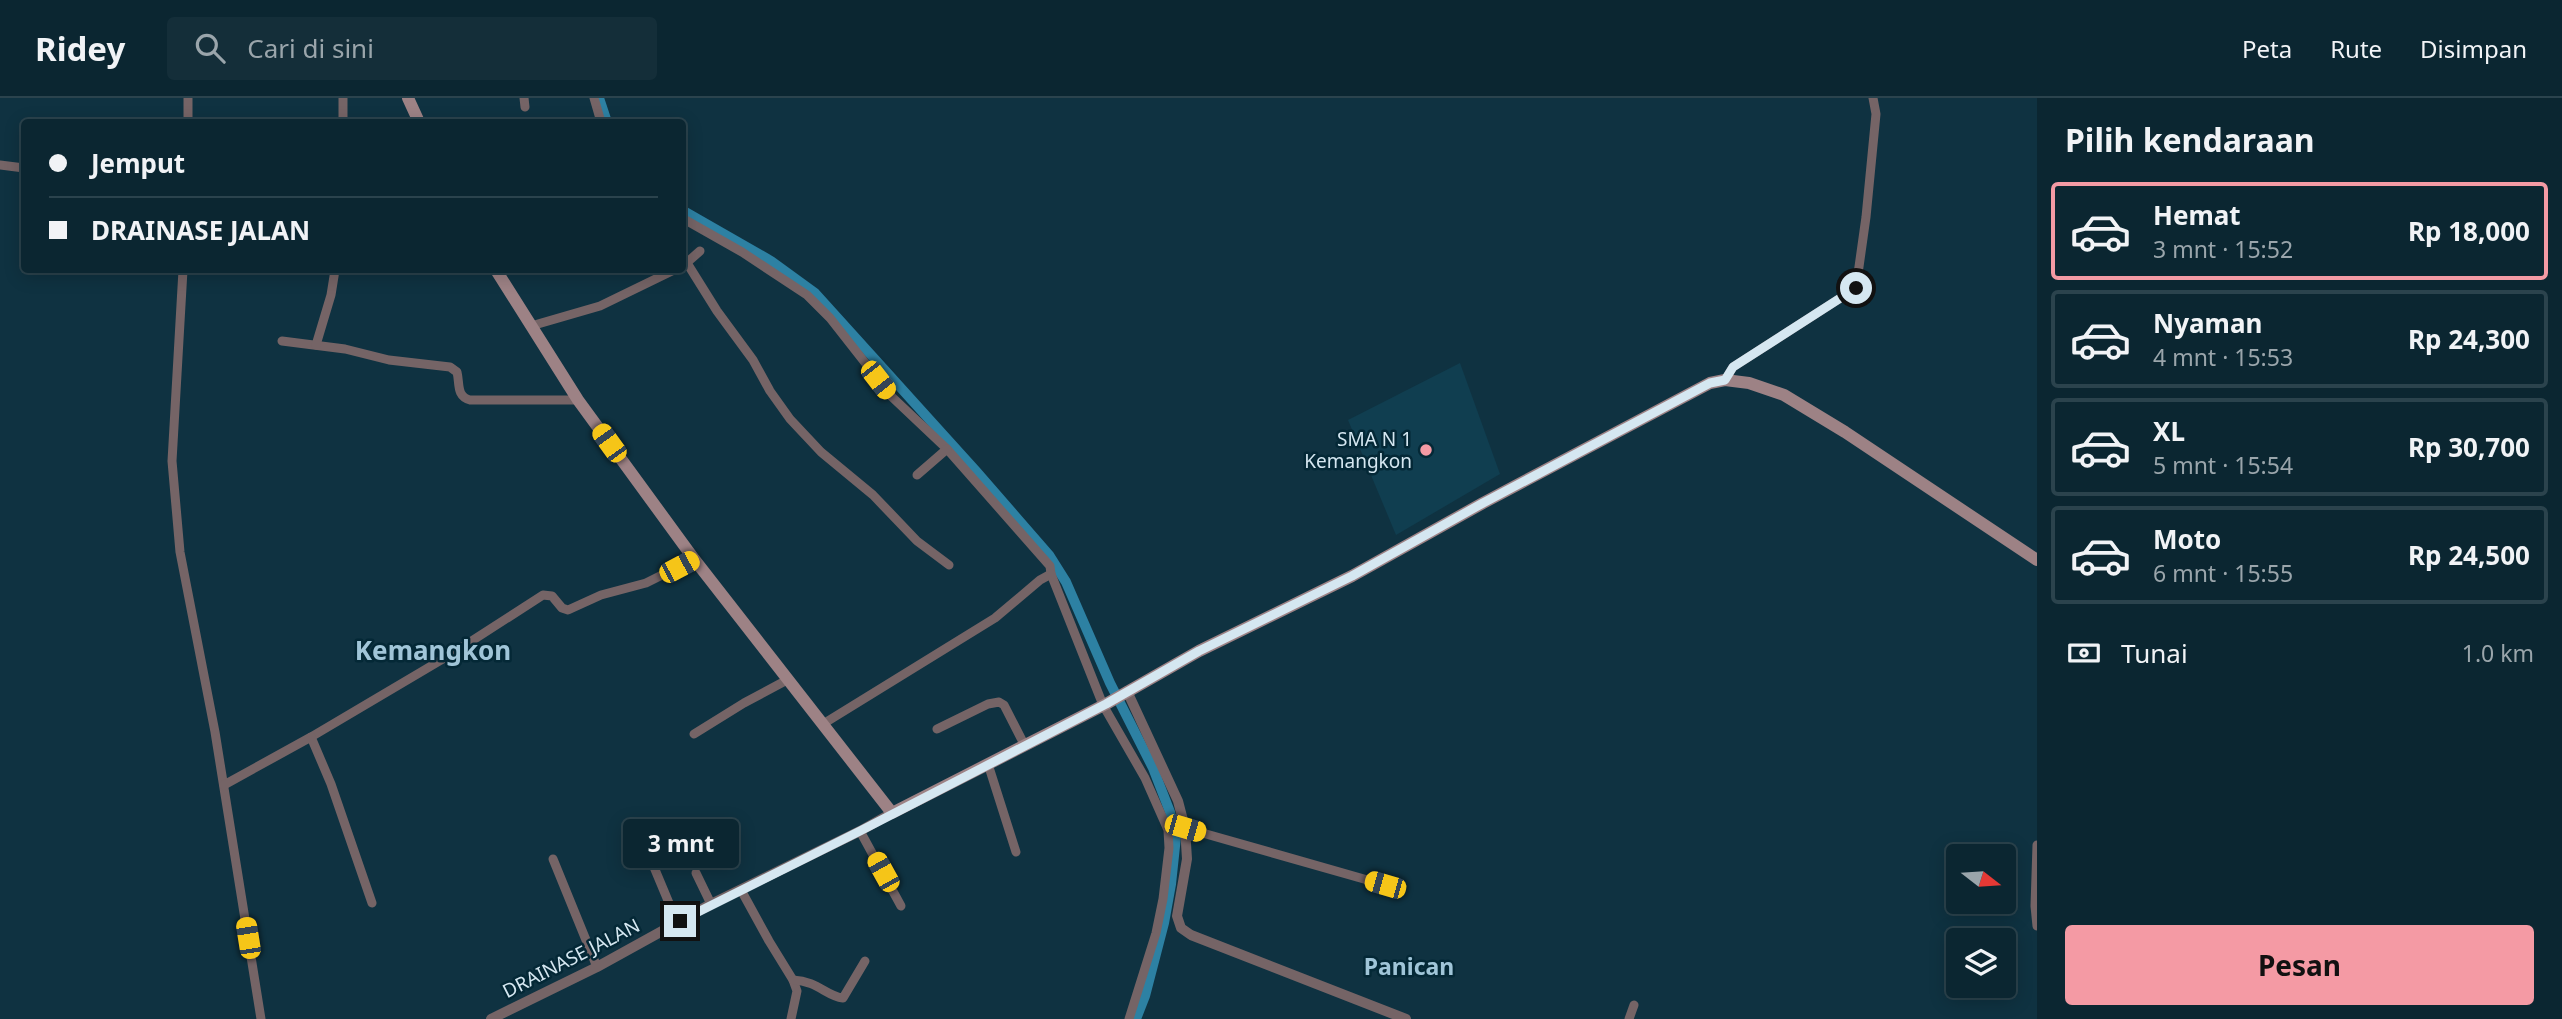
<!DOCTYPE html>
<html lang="id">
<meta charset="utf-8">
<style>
body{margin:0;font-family:"Noto Sans",sans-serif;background:#142e39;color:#f1f3f6;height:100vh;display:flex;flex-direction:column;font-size:26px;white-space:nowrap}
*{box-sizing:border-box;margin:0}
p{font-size:23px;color:#9aa5ab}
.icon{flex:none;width:38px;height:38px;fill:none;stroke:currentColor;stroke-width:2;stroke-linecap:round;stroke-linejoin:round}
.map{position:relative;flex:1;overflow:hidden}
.panel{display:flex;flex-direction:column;background:#0b2631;width:525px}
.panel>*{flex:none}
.banner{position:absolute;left:21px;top:21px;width:665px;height:154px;border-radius:7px;box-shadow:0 4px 18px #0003,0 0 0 2px #2b434d;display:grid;align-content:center;height:154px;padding:0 28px;background:#0b2631}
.needle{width:46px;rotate:107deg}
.buttons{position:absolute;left:1946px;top:746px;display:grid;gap:14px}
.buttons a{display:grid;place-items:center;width:70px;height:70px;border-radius:7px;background:#0b2631;box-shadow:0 4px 18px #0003,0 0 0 2px #2b434d;font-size:35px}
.end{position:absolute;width:32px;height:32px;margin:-16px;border:9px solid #d5e7f1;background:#111;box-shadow:0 0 0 4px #111}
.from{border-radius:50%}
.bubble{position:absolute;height:49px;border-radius:7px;background:#0b2631;box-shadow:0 4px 18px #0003,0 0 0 2px #2b434d;font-size:23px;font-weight:700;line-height:49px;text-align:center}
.car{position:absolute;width:21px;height:42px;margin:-21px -10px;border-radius:9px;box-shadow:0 0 5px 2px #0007;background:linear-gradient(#f5c518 24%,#345 0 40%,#f5c518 0 76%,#345 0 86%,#f5c518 0)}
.banner b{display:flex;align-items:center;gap:24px;height:66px;font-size:26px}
.banner b+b{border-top:2px solid #2b434d}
.banner i{width:18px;height:18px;background:#f1f3f6}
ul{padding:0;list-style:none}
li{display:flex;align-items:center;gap:21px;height:98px;margin:0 14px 10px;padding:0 14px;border:4px solid #2b434d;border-radius:7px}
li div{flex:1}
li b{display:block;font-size:26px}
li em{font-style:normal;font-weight:700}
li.selected{border-color:#f49aa4}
li>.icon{width:63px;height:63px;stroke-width:1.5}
h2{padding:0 28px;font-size:32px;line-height:84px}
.pay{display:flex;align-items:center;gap:18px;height:77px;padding:0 28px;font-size:26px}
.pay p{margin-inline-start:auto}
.cta{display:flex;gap:14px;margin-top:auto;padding:14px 28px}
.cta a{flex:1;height:80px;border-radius:7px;background:#f49aa4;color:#111;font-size:28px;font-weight:700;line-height:80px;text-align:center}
header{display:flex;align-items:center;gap:42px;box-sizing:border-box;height:98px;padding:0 35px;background:#0b2631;border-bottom:2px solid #2b434d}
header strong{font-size:33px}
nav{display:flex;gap:38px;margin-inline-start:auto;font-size:24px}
.search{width:490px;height:63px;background:#142e39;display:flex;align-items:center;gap:18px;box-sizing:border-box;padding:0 24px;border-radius:7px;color:#9aa5ab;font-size:26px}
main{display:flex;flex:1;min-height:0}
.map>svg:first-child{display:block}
</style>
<header>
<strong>Ridey</strong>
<div class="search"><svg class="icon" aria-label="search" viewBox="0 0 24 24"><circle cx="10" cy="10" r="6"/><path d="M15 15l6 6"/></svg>Cari di sini</div>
<nav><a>Peta</a><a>Rute</a><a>Disimpan</a></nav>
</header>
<main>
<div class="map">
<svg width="2037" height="921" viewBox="0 0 2037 921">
<rect width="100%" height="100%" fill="#0f3241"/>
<!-- built -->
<polygon fill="#103e50" points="1460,265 1500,376 1396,437 1348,322"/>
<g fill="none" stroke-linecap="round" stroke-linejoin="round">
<!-- canal -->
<g stroke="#2d81a3" stroke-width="10">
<polyline points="599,0 607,24"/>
<polyline points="682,112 771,163 815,195 976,373 1049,457 1066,484 1110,585 1153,670 1170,714 1176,739 1171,786 1164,825 1145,898 1136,921"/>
</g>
<!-- minor -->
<g stroke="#756466" stroke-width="9">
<polyline points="524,0 525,9"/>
<polyline points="594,0 601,24"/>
<polyline points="188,24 188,0"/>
<polyline points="343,24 343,0"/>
<polyline points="0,67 24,70"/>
<polyline points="682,120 742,154 807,197 830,220 892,299 947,351 1050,468 1051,476"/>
<polyline points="687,165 717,213 753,262 770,293 790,321 821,354 873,397 917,443 949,467"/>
<polyline points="684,167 700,153"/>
<polyline points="183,172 172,363 180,454 215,634 261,921"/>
<polyline points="531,228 600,208 674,172"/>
<path d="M 282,243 L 345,251 L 389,262 L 450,269 L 457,274 C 460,286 456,298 470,302 L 578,302"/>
<polyline points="316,247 331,197 335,172"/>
<polyline points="1725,282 1733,269 1856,190 1866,119 1876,16 1873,0"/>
<polyline points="917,377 947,351"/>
<polyline points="823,626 995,520 1040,482 1051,476 1103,607 1145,680 1168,732 1169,750 1163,801 1156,835 1129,921"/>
<polyline points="937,631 988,606 999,604 1004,607 1024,646"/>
<polyline points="694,636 744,605 787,582"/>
<polyline points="311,639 453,555 543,497 552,498 562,510 568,512 601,497 646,485 694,461"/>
<polyline points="988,666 1016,754"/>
<polyline points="224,687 311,639 331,686 372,805"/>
<polyline points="1185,730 1385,787"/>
<polyline points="860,733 901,808"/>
<polyline points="2037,747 2035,808 2037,828"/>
<polyline points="646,750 669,805 680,823"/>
<polyline points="553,761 597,869"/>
<polyline points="696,775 711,806"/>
<polyline points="741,792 769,843 793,882 797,893 791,921"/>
<path d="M 793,882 C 818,883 826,898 843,900 L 865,863"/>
<polyline points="1629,921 1634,907"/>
</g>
<!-- tertiary -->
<g stroke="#756466" stroke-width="10">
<polyline points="1127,593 1178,703 1185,730 1187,761 1177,818 1181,830 1191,837 1406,921"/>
<polyline points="491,921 597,869 711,806 860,733 892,715"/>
</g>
<!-- secondary -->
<g stroke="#9d8285" stroke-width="12">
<polyline points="408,0 419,24"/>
<polyline points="496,172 578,302 694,461 892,715 1106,606 1199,553 1352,478 1483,405 1710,285 1725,282 1749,285 1784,297 1845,334 2037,462"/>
</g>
</g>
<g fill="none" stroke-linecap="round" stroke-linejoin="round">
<!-- route -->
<polyline stroke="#d5e7f1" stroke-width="9" points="680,823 860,733 1106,606 1199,553 1352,478 1483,405 1710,285 1725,282 1733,269 1856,190"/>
</g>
<!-- markers -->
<circle fill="#f49aa4" stroke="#042836" stroke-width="2.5" cx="1426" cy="352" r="7"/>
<g text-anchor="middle" stroke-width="5" stroke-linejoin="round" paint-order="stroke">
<!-- poi labels -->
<g font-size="19" fill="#d5e7f1" stroke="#042836" text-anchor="end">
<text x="1412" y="348">SMA N 1<tspan x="1412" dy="22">Kemangkon</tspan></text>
</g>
<!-- street labels -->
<g font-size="19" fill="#d5e7f1" stroke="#042836">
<text transform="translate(571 860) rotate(-27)" y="7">DRAINASE JALAN</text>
</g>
<!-- quarter labels -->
<g font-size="23" font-weight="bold" fill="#a0c5d8" stroke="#042836">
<text x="1409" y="877">Panican</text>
</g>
<!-- district labels -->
<g font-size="26" font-weight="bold" fill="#a0c5d8" stroke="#042836">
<text x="433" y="562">Kemangkon</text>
</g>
</g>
</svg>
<div class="buttons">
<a><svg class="needle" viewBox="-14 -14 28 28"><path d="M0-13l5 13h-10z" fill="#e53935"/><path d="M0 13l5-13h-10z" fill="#9aa5ab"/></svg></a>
<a><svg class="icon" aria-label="layers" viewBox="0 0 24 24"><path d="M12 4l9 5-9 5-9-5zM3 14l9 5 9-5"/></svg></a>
</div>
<i class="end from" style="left:1856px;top:190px"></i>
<i class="end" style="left:680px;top:823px"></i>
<div class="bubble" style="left:623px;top:721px;width:116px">3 mnt</div>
<i class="car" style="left:878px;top:282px;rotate:142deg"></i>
<i class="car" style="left:609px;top:345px;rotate:324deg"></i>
<i class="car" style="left:679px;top:469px;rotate:62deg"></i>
<i class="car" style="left:1185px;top:730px;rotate:106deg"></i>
<i class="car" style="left:883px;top:774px;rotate:331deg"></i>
<i class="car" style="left:1385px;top:787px;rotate:286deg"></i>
<i class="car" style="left:248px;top:840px;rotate:351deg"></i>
<div class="banner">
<b><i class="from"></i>Jemput</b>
<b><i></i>DRAINASE JALAN</b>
</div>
</div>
<section class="panel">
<h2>Pilih kendaraan</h2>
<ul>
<li class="selected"><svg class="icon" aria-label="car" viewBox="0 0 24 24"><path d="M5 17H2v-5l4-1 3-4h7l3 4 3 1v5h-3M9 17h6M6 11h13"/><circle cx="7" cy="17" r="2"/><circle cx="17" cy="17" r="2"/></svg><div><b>Hemat</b><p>3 mnt · 15:52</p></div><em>Rp 18,000</em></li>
<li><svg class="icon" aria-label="car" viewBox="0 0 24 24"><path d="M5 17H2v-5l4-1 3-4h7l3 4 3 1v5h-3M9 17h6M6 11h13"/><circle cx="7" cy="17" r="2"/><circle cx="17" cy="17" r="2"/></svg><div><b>Nyaman</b><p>4 mnt · 15:53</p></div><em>Rp 24,300</em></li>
<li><svg class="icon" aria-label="car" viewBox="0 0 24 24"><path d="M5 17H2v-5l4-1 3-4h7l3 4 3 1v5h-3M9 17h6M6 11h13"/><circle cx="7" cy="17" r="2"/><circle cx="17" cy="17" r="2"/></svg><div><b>XL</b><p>5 mnt · 15:54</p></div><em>Rp 30,700</em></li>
<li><svg class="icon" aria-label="car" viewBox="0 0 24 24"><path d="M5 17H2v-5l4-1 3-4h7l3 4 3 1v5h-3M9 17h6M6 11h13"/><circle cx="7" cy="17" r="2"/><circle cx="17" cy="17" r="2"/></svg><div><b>Moto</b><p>6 mnt · 15:55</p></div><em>Rp 24,500</em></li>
</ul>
<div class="pay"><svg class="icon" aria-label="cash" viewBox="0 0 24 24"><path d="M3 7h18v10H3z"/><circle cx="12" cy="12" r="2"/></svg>Tunai<p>1.0 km</p></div>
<div class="cta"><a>Pesan</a></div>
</section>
</main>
